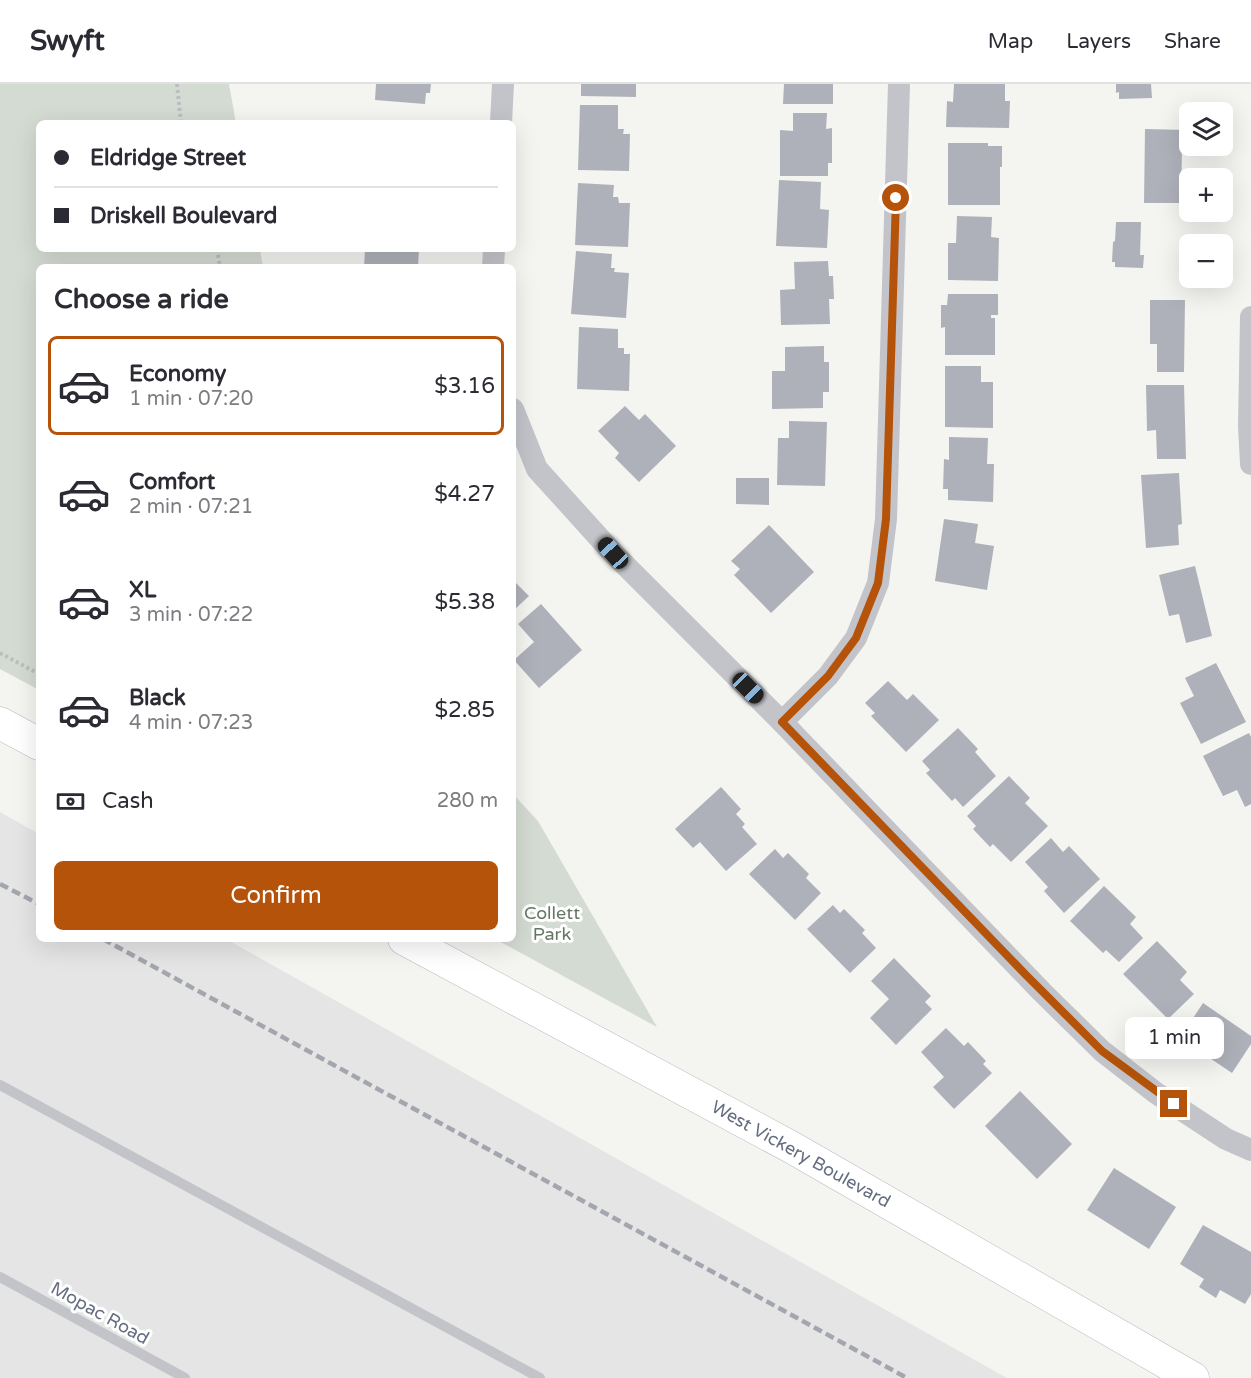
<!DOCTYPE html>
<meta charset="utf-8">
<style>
body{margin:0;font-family:"Varela Round",sans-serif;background:#f2f2f3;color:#2b2b33;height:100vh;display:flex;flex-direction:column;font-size:22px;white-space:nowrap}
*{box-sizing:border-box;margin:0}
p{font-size:20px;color:#7c7c81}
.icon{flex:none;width:33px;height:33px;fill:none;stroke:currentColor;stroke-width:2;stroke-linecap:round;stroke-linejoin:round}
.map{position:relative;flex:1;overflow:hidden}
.side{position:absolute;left:36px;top:180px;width:480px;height:678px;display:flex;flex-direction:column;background:#fff;border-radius:9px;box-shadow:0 6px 24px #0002}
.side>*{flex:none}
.banner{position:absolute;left:36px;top:36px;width:480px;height:132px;border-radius:9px;box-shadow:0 6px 24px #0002;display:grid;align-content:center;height:132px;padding:0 18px;background:#fff}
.fabs{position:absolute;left:1179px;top:18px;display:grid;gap:12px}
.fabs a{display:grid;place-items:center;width:54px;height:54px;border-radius:9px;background:#fff;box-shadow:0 6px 24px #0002;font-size:30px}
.end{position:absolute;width:27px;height:27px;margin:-14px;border:8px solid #b45309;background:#fff;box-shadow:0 0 0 3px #fff}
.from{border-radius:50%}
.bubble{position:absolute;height:42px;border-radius:9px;background:#fff;box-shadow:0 6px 24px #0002;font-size:20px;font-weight:600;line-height:42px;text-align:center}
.car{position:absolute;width:18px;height:36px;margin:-18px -9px;border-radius:8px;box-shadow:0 0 4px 2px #0007;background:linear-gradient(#222 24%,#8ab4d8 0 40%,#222 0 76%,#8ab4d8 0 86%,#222 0)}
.banner b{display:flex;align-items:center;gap:21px;height:57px;font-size:22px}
.banner b+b{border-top:2px solid #e1e1e2}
.banner i{width:15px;height:15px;background:#2b2b33}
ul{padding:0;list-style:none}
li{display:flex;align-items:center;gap:18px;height:99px;margin:0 12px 9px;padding:0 6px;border:3px solid transparent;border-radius:9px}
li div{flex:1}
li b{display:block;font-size:22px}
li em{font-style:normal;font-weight:600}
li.active{border-color:#b45309}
li>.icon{width:54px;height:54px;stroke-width:1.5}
h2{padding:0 18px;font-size:27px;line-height:72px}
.pay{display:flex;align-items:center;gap:15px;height:66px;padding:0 18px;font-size:22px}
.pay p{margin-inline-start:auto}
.primary-button{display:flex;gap:12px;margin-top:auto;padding:12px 18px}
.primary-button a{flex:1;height:69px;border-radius:9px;background:#b45309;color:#fff;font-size:24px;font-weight:600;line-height:69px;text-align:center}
header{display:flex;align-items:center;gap:36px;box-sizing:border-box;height:84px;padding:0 30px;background:#fff;border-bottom:2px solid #e1e1e2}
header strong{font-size:28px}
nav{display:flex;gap:33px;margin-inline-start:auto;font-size:21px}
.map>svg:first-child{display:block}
</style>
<header>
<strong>Swyft</strong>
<nav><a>Map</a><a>Layers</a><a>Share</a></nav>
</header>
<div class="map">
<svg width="1251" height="1294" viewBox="0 0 1251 1294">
<rect width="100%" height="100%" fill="#f4f5f1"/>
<!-- built -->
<polygon fill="#e5e5e5" points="0,728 39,750 39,855 226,855 1007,1294 0,1294"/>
<!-- green -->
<g fill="#d4dbd2">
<polygon points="0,0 229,0 236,39 39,39 39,165 260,165 263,183 39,183 39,606 0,585"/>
<polygon points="513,710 538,737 657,943 495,855 513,855"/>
</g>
<!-- building -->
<g fill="#aeb1b9">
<polygon points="376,0 431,0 430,9 426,9 425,20 375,16"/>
<polygon points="581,0 636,0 636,13 581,12"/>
<polygon points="784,0 833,0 833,20 783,20"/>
<polygon points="954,0 1005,0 1005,17 1010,17 1009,44 946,43 947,17 953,18"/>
<polygon points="1116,0 1151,0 1152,14 1119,15 1119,8 1116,9"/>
<polygon points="580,21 618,21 618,45 624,45 623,50 630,50 629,87 578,86"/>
<polygon points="793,29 827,29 826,45 832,44 832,79 828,79 828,92 780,92 780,46 793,47"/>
<polygon points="1145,45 1187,46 1186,65 1182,65 1181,119 1144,119"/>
<polygon points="948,59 988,59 988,62 1002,62 1002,83 1000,83 1000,121 948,121"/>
<polygon points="779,96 821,98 820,125 829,126 827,164 776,162"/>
<polygon points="578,99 614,101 613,113 618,113 619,119 630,119 628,163 575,161"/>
<polygon points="957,132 992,133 991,153 999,154 998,197 948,196 948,159 956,159"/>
<polygon points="1116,138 1141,138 1140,171 1144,171 1143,184 1115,183 1115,178 1112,178 1113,158 1115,157"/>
<polygon points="365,165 419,165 418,183 364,183"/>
<polygon points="576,167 612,170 611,184 615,184 614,188 629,189 626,234 571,230"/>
<polygon points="828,177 829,192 833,192 834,215 829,215 830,240 781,241 780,206 795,205 794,178"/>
<polygon points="948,210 998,210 998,231 991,231 991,234 995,234 995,271 945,271 945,243 941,244 941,221 947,221"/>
<polygon points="1150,216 1185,216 1184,288 1157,288 1157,260 1150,260"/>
<polygon points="579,243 618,245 618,264 624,264 624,270 630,270 629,307 577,305"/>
<polygon points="824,262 824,278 829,278 829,308 823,308 823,324 772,325 772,287 785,287 785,263"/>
<polygon points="945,282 981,282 981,298 993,298 993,344 945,343"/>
<polygon points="1146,301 1184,301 1186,375 1157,375 1156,346 1147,347"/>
<polygon points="625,322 639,336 645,330 676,362 639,398 615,374 619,369 598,347"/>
<polygon points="789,337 827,338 825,402 777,401 778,354 789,354"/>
<polygon points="949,353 988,354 987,380 994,380 993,418 948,416 948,405 943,405 944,375 949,376"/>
<polygon points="1179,389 1182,440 1178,441 1179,461 1146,464 1141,391"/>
<polygon points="736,394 769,394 769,421 736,420"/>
<polygon points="944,435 978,440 975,459 994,462 987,506 935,497"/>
<polygon points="769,441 814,488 771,529 734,491 740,485 731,477"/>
<polygon points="1195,482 1212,552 1186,559 1179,530 1169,532 1159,491"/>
<polygon points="513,496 529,512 513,527"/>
<polygon points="541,520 582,566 539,604 514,576 534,558 518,540"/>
<polygon points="1216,579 1246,638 1201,660 1180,619 1194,612 1185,594"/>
<polygon points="888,597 907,616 913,610 939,636 906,668 871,632 875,629 865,619"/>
<polygon points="958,644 978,665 975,668 996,692 963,723 955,714 952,717 926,689 930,686 922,677"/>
<polygon points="1249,649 1251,653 1251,720 1245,723 1237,706 1223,712 1203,672"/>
<polygon points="1009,692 1030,714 1025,719 1048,742 1011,778 993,760 990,763 973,745 976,742 967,732"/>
<polygon points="721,703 741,725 736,730 745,740 742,743 757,760 726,787 700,758 693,764 675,745"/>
<polygon points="1051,754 1063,768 1069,762 1100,795 1064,829 1044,807 1048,803 1025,778"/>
<polygon points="775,765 783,774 788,769 809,790 806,794 821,809 795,836 749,790"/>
<polygon points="1104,802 1136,833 1130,840 1143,854 1119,878 1106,866 1103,869 1070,837"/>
<polygon points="833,821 840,829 844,825 865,846 862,849 876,864 850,889 807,845"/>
<polygon points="1157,857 1187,888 1180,896 1194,910 1168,935 1123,890"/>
<polygon points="894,874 931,912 925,918 932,925 896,961 870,934 889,915 871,897"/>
<polygon points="1203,919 1251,952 1251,960 1232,989 1180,954"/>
<polygon points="946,944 964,962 968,958 986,977 983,980 992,989 954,1025 933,1003 944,993 921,968"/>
<polygon points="1020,1007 1072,1060 1037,1095 985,1042"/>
<polygon points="1114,1084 1176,1123 1149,1165 1087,1126"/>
<polygon points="1203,1141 1251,1168 1251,1210 1245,1220 1220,1206 1216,1214 1199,1203 1204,1195 1180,1180"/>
</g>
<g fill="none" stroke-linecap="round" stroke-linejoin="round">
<defs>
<g id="secondary">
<polyline points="0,639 39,660"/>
<polyline points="404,855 791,1063 1193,1294"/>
</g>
</defs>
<!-- secondary casing -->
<use href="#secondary" stroke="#b7b9bf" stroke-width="33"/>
<!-- path -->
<g stroke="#bcbdc0" stroke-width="4" stroke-dasharray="3 3" stroke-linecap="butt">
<polyline points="177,0 181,39"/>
<polyline points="217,165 220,183"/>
<polyline points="0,569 39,590"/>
</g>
<!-- service -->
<g stroke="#c3c4c9" stroke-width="10">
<polyline points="0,1001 540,1294"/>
<polyline points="0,1193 185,1294"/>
</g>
<!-- minor -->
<g stroke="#c3c4c9" stroke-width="22">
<polyline points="501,39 503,0"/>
<polyline points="493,183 494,165"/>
<polyline points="1251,233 1249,342 1251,380"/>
<polyline points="513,325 537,385 613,469 782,638 1042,908 1102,967 1156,1009 1226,1055 1251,1066"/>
<polyline points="782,638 828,592 856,554 878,499 886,435 899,0"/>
</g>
<!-- secondary -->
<use href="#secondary" stroke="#fff" stroke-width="32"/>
<!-- rail -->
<g stroke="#a3a6ad" stroke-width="4.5" stroke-dasharray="9 4.5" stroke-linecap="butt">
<polyline points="0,800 39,820"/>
<polyline points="103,855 907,1294"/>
</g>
</g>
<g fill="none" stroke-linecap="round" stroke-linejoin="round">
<!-- route -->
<polyline stroke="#b45309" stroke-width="8" points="896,114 886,435 878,499 856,554 828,592 782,638 1026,891 1102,967 1174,1020"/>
</g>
<g text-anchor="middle" stroke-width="6" stroke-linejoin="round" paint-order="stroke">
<!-- park labels -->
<g font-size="18" fill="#647865" stroke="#fff">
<text x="552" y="835">Collett<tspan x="552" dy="21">Park</tspan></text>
</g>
<!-- street labels -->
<g font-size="18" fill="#656d81" stroke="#fff">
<text transform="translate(801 1070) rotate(29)" y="6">West Vickery Boulevard</text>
<text transform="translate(100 1229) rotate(29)" y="6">Mopac Road</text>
</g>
</g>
</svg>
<div class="fabs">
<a><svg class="icon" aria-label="layers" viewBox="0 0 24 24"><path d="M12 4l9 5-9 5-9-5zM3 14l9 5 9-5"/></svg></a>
<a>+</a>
<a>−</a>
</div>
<i class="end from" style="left:896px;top:114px"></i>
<i class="end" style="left:1174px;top:1020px"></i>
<div class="bubble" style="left:1125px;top:933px;width:99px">1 min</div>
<i class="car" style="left:613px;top:469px;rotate:318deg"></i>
<i class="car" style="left:748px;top:604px;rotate:135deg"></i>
<div class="banner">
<b><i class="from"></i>Eldridge Street</b>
<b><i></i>Driskell Boulevard</b>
</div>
<section class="side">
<h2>Choose a ride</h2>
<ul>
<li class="active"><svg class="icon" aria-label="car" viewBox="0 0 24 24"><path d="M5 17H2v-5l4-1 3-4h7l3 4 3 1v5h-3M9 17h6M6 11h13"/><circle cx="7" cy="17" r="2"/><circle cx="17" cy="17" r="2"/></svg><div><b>Economy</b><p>1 min · 07:20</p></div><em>$3.16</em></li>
<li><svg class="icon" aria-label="car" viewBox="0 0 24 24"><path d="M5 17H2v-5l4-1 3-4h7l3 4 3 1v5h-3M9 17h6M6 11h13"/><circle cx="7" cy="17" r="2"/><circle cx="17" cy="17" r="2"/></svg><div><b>Comfort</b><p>2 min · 07:21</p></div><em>$4.27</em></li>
<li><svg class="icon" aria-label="car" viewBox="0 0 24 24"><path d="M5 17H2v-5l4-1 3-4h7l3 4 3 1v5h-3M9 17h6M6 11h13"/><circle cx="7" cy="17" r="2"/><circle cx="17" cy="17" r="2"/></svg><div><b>XL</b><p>3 min · 07:22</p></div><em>$5.38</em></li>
<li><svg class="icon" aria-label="car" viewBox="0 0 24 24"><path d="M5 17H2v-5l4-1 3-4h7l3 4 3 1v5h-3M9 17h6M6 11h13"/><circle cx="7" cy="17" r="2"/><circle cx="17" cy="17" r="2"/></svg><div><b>Black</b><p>4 min · 07:23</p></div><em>$2.85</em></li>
</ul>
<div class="pay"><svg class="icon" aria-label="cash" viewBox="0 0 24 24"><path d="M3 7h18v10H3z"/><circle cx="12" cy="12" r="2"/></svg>Cash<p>280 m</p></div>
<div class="primary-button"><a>Confirm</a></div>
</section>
</div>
